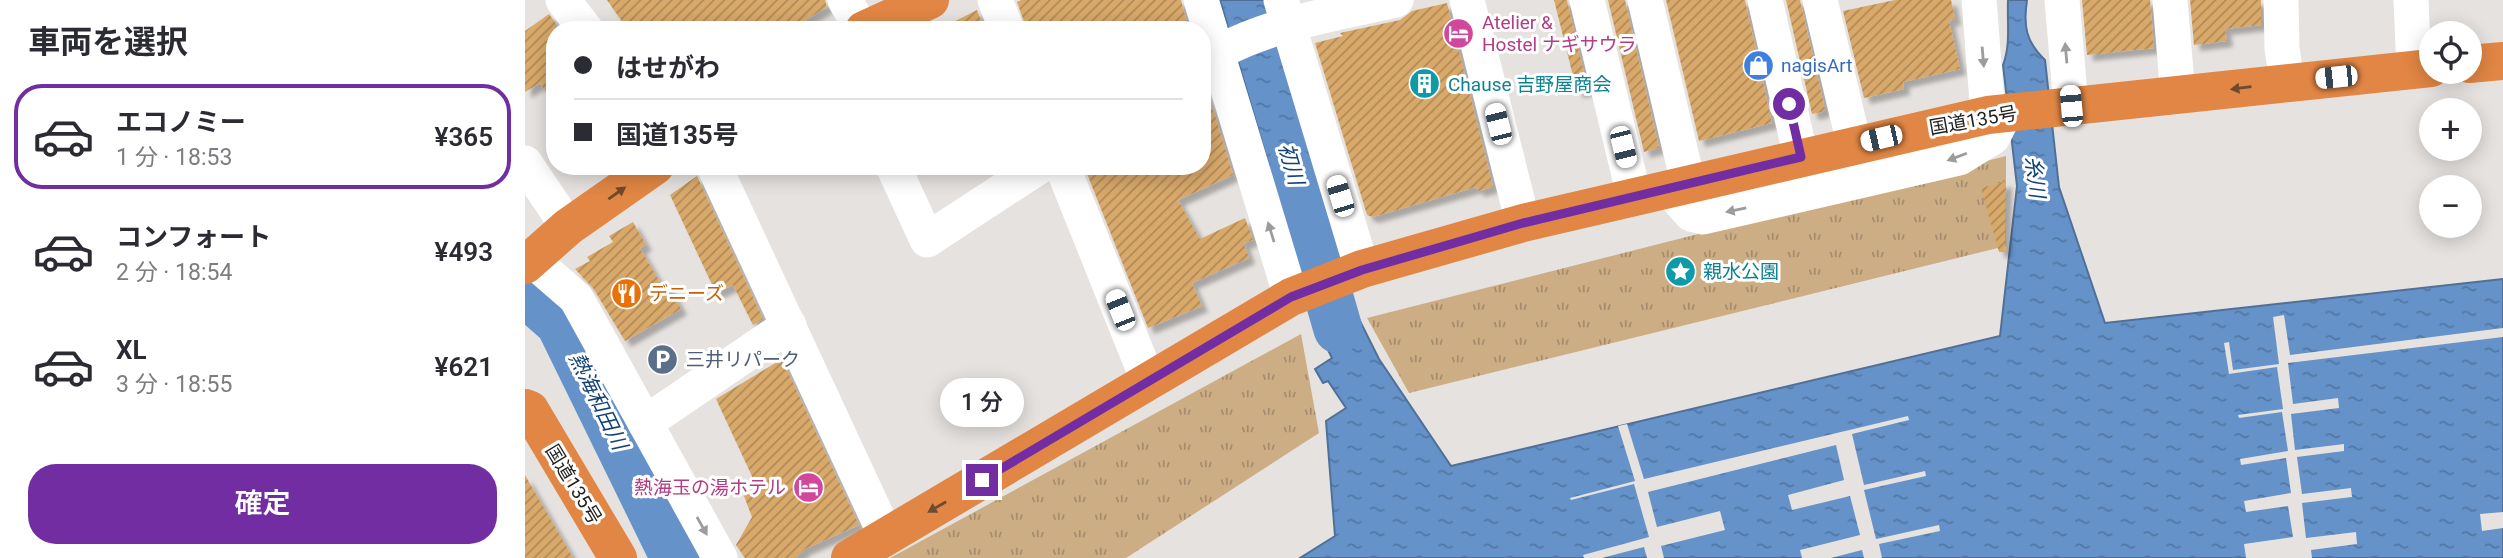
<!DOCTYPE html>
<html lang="ja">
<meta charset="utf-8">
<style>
body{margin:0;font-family:Roboto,"Noto Sans JP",sans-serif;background:#f2f2f3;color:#2b2b33;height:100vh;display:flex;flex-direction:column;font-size:26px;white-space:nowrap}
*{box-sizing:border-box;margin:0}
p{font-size:23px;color:#7c7c81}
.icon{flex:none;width:38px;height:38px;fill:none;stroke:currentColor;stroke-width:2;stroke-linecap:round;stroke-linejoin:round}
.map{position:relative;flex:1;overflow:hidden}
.drawer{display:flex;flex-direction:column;background:#fff;width:525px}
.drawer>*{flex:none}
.hud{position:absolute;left:21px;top:21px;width:665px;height:154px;border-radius:28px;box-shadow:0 4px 18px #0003;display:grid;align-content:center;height:154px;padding:0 28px;background:#fff}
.controls{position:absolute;left:1894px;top:21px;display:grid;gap:14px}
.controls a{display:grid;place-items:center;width:63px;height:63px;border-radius:50%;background:#fff;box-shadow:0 4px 18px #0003;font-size:35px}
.end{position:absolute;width:32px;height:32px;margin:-16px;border:9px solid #712da1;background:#fff;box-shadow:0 0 0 4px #fff}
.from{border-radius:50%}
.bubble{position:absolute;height:49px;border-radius:24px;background:#fff;box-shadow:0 4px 18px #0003;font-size:23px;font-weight:600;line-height:49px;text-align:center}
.car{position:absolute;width:21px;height:42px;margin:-21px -10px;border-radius:9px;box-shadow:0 0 5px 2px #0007;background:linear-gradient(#fff 24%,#345 0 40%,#fff 0 76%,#345 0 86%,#fff 0)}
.hud b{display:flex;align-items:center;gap:24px;height:66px;font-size:26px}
.hud b+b{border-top:2px solid #e1e1e2}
.hud i{width:18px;height:18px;background:#2b2b33}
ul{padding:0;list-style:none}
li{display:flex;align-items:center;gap:21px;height:105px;margin:0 14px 10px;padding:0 14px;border:4px solid transparent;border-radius:28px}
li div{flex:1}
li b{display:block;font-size:26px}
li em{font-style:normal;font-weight:600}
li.active{border-color:#712da1}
li>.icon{width:63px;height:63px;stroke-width:1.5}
h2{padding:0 28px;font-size:32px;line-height:84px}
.button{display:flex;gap:14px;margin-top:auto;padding:14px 28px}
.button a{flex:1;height:80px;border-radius:28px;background:#712da1;color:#fff;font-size:28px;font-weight:600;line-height:80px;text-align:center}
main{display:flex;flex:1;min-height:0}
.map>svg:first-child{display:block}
</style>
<main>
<section class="drawer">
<h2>車両を選択</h2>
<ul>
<li class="active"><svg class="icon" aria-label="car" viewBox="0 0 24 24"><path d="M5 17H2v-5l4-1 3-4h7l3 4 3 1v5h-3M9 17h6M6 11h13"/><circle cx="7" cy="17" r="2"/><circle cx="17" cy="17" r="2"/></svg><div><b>エコノミー</b><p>1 分 · 18:53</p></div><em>¥365</em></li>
<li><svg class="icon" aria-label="car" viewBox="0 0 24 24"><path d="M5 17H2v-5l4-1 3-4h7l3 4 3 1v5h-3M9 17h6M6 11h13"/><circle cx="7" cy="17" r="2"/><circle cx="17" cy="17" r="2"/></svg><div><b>コンフォート</b><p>2 分 · 18:54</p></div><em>¥493</em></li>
<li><svg class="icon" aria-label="car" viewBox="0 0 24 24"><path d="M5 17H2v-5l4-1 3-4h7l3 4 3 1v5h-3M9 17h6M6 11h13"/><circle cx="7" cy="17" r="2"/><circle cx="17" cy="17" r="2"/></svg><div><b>XL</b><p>3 分 · 18:55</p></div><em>¥621</em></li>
</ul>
<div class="button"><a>確定</a></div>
</section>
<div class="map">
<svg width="1978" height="558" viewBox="0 0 1978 558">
<defs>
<pattern id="park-tufts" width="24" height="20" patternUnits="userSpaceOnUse" patternTransform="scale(1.75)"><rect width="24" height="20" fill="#cdad84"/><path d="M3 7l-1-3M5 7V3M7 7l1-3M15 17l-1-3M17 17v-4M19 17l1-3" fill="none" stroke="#a68c6c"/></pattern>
<pattern id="water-ripples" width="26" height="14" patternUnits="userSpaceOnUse" patternTransform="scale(1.75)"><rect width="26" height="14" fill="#6492c9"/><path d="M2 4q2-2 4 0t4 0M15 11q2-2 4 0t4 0" fill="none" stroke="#5277a3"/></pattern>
<pattern id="building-hatch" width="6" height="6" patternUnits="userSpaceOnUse" patternTransform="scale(1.75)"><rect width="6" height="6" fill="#d9a96b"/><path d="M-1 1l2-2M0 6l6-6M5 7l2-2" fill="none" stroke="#b08958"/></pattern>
<filter id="shadow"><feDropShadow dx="6" dy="6" stdDeviation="2" flood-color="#0004"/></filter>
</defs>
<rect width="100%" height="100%" fill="#e5e2df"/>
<!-- park -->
<g fill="url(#park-tufts)">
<polygon points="1481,156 1481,246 884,393 842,318"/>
<polygon points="776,334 794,433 601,558 365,558"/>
</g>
<!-- water -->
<g fill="url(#water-ripples)" stroke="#507097" stroke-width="2">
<polygon points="695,0 742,0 810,228 767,244"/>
<path d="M 1483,0 L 1502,0 C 1498,26 1501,42 1520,60 L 1534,187 L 1580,323 L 1978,279 L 1978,558 L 775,558 L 810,536 L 801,421 L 821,408 L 803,381 L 798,383 L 790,369 L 807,358 L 792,328 L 831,313 L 854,359 L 926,466 L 1475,336 L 1492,186 L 1478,65 C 1486,44 1482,23 1483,0 Z"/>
</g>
<!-- pier -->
<g fill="#e5e2df">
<polygon points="1759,315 1765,355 1978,328 1978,337 1763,363 1768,404 1813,398 1814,408 1766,414 1770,450 1819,444 1819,451 1772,457 1777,494 1826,488 1827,497 1777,503 1781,538 1831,532 1832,544 1786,550 1787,558 1721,558 1719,544 1768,537 1763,506 1721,512 1719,501 1766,493 1761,458 1716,465 1715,459 1763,451 1757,412 1714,418 1713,415 1758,409 1752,367 1704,374 1699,343 1704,342 1708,370 1754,364 1748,317"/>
<polygon points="1383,416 1384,420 1327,434 1339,485 1400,471 1401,476 1339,490 1351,539 1414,525 1415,531 1354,544 1357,558 1339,558 1337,550 1306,558 1277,558 1275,550 1335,535 1325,496 1267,510 1263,495 1319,480 1311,445 1123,492 1132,527 1195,511 1200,530 1136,546 1139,558 1122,558 1119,547 1077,558 1059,558 1058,555 1124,537 1109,484 1046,500 1045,498 1110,481 1093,426 1102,424 1119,479"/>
<polygon points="1978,512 1978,528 1957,531 1955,514"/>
</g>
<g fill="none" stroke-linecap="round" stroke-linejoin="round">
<!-- river -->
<g stroke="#6492c9" stroke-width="49">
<polyline points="768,173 813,329"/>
<polyline points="0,292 35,323 150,558"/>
</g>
</g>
<!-- building -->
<g fill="url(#building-hatch)" filter="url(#shadow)">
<polygon points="82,0 300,0 302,7 264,30 103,30"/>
<polygon points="496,0 656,0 664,30 518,30 515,21 501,27 492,2"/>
<polygon points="1029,0 1042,0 1063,90 1052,92"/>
<polygon points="1083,0 1100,0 1134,148 1119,152"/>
<polygon points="1141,0 1220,0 1247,123 1174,141"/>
<polygon points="1261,0 1275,0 1300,109 1297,112 1287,114"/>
<polygon points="1370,0 1426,0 1430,19 1424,21 1435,69 1378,82 1379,89 1339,98 1318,11"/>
<polygon points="1557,0 1625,0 1629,48 1562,55"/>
<polygon points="1665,0 1736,0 1736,25 1700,29 1702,41 1669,45"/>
<polygon points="922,3 968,187 953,191 951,187 848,217 842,215 790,43 818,36 815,33 875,20 887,11"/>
<polygon points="452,10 460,30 413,30"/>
<polygon points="24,14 30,22 30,106 15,83 0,92 0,31"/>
<polygon points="677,86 690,115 708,175 653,200 675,239 720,218 728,240 719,243 724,258 667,283 677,306 623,328 559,166 677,166"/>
<polygon points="172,176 238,319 228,325 208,285 191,293 145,195"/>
<polygon points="1481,181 1480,252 1474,252 1456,188"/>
<polygon points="108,222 121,245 115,248 137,286 142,283 156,309 100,341 68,288 50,269 65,261 62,257 88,242 84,236"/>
<polygon points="257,359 334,525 280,549 270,558 220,558 211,545 227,517 219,496 233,489 191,399"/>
<polygon points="0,475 48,558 0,558"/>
</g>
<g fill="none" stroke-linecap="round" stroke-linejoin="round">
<!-- minor -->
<g stroke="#fff" stroke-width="35">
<polyline points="38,0 61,30"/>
<polyline points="320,0 337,30"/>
<polyline points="470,0 482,30"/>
<polyline points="676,0 766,297"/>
<polyline points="756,0 837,269"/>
<polyline points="942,0 998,223"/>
<polyline points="1062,0 1109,196"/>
<polyline points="1120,0 1163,183"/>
<polyline points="1240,0 1276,157"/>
<polyline points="1295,0 1329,144"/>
<polyline points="1454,0 1463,115"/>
<polyline points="1537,0 1546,106"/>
<polyline points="1645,0 1653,96"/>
<polyline points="1756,0 1757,48 1762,82"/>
<polyline points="1886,0 1889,69"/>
<path d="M 677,62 C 734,25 806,15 871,0"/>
<polyline points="0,163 43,227"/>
<polyline points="189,166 361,536"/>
<polyline points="368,166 402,240 515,166"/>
<polyline points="537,166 624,383"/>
<polyline points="1143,188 1166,214 1178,217 1434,158 1468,137 1480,113"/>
<polyline points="6,259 51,298 195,558"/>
<polyline points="120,423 264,325"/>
</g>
<!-- highway -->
<g stroke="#e18644" stroke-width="38">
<polyline points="339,30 405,0"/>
<polyline points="1944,64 1978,61"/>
<polyline points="0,265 43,227 130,166"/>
<polyline points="0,408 5,410 93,558"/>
<polyline points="325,558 766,297 837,269 998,223 1463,115 1906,68"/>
</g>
</g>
<!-- one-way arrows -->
<defs><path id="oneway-solid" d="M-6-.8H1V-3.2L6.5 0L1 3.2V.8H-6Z" transform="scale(1.75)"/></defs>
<g fill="#9c9c9b">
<use href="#oneway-solid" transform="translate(1541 53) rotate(-95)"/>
<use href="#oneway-solid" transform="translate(1458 57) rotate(85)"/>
<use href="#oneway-solid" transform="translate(1432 157) rotate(159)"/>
<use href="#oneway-solid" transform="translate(1211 210) rotate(168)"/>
<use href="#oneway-solid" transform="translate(746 232) rotate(-107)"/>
<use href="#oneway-solid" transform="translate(177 526) rotate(61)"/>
</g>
<g fill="#6f4a2f">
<use href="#oneway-solid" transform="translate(1716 88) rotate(173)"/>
<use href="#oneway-solid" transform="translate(92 193) rotate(-35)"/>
<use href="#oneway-solid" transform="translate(412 507) rotate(150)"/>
</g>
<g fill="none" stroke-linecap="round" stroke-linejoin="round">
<!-- route -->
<polyline stroke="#712da1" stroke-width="9" points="457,480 766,297 837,270 998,223 1276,157 1264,104"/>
</g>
<!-- icons -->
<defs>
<symbol id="hotel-disc" viewBox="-11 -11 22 22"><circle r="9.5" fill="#d1479c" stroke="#fff"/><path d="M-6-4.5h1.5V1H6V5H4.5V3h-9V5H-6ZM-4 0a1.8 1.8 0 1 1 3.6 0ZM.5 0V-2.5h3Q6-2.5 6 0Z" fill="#fff"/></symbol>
<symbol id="shop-disc" viewBox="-11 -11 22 22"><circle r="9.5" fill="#3f7fe0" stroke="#fff"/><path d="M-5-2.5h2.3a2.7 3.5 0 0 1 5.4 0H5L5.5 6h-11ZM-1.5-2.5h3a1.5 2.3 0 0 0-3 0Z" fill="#fff"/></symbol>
<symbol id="building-disc" viewBox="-11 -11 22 22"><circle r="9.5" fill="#0f9aa8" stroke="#fff"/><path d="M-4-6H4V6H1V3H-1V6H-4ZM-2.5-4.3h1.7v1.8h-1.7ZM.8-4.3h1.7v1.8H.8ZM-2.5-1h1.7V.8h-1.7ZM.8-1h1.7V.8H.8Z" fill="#fff"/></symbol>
<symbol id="sight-disc" viewBox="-11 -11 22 22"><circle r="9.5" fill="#0f9aa8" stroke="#fff"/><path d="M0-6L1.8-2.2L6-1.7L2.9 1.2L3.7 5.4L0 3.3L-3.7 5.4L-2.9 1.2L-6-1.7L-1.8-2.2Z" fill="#fff"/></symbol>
<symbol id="restaurant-disc" viewBox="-11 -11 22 22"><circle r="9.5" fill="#e8710a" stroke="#fff"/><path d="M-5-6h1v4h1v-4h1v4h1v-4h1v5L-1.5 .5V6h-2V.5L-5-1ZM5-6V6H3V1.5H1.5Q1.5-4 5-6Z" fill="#fff"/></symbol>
<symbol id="parking-disc" viewBox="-11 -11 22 22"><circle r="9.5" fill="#5c6f8a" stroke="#fff"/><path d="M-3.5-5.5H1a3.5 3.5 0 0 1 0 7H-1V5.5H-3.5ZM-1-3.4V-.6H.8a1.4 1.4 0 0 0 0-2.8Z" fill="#fff"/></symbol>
</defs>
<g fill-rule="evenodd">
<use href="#hotel-disc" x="916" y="16" width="35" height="35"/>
<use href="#shop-disc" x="1216" y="48" width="35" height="35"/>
<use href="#building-disc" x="882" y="66" width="35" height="35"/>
<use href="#sight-disc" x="1138" y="254" width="35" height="35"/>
<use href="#restaurant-disc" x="84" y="276" width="35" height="35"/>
<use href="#parking-disc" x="120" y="342" width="35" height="35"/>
<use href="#hotel-disc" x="266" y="470" width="35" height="35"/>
</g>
<g text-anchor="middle" stroke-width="6" stroke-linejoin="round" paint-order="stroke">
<!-- hotel labels -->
<g font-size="19" fill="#b23c85" stroke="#fff" text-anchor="start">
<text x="957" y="29">Atelier &amp;<tspan x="957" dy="22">Hostel ナギサウラ</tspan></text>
<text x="261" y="494" text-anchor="end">熱海玉の湯ホテル</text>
</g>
<!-- shop labels -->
<g font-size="19" fill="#366cbe" stroke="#fff" text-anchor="start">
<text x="1256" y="72">nagisArt</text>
</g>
<!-- culture labels -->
<g font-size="19" fill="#0d838f" stroke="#fff" text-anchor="start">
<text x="923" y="91">Chause 吉野屋商会</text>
<text x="1178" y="278">親水公園</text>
</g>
<!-- street labels -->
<g font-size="19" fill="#232221" stroke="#fff">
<text transform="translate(1448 120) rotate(-10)" y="7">国道135号</text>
<text transform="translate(49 484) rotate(59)" y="7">国道135号</text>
</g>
<!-- food labels -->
<g font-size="19" fill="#c56008" stroke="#fff" text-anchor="start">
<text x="124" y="300">デニーズ</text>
</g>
<!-- service labels -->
<g font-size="19" fill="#4e5e75" stroke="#fff" text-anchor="start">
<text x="161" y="366">三井リパーク</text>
</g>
<!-- water labels -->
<g font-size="21" font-style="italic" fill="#134377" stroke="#fff">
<text transform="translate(766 164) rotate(74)" y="7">初川</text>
<text transform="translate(1510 177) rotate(83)" y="7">糸川</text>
<text transform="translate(73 401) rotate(64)" y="7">熱海和田川</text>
</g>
</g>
</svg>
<div class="controls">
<a><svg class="icon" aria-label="locate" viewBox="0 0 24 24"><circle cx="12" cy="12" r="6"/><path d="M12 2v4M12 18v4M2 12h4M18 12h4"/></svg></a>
<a>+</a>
<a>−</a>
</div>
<i class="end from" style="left:1264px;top:104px"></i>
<i class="end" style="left:457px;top:480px"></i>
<div class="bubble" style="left:415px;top:378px;width:84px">1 分</div>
<i class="car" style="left:1811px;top:77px;rotate:264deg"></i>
<i class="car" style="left:1546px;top:106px;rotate:355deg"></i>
<i class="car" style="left:973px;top:124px;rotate:346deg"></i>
<i class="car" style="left:1356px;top:138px;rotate:257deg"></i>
<i class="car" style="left:1098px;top:147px;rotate:166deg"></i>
<i class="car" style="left:815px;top:196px;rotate:343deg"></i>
<i class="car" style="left:595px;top:310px;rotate:338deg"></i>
<div class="hud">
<b><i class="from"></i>はせがわ</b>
<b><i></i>国道135号</b>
</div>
</div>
</main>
